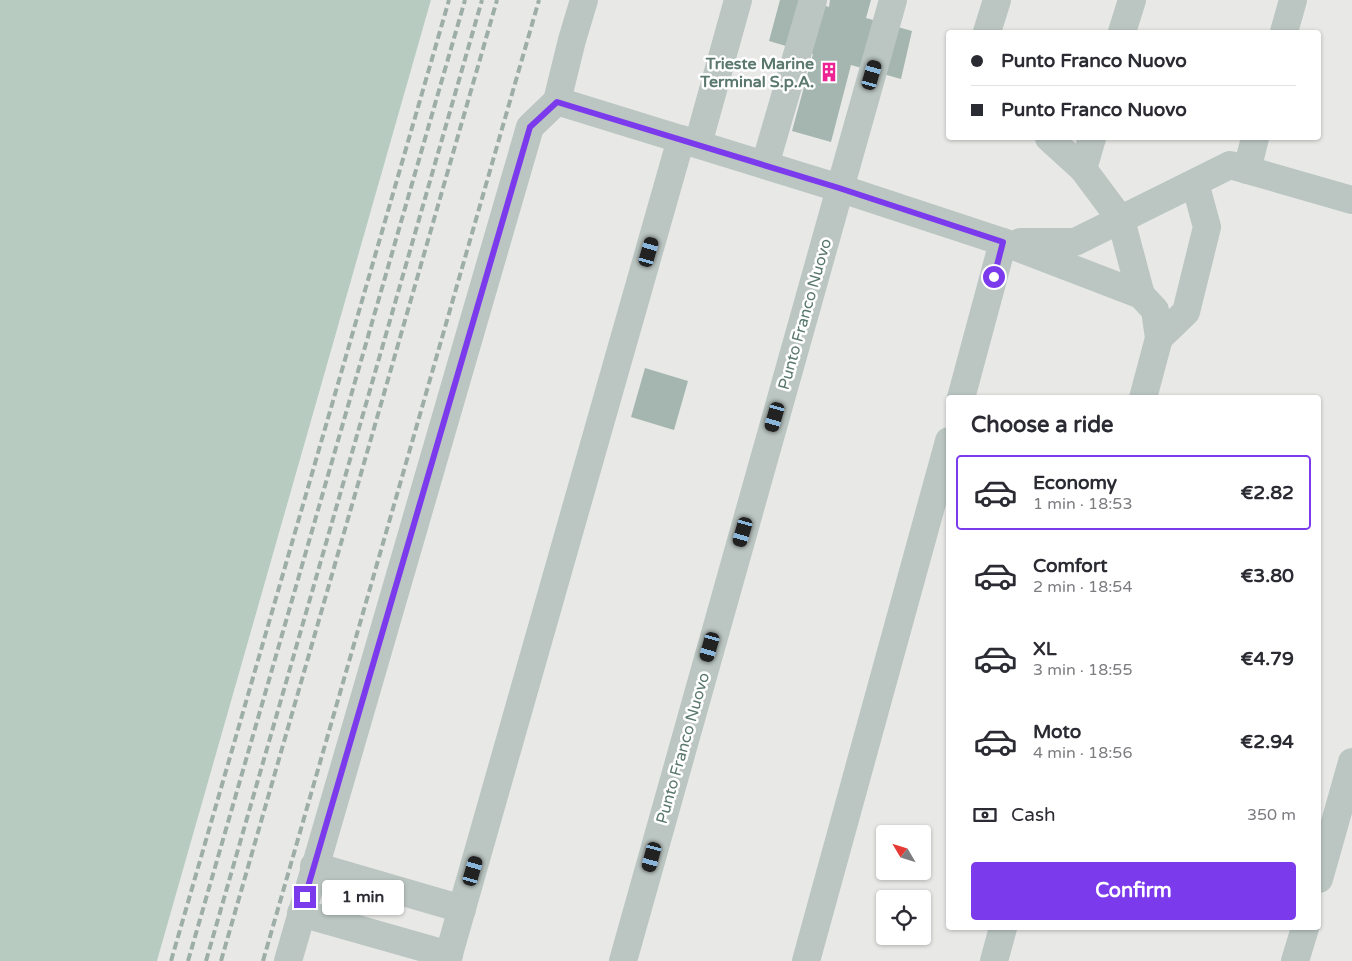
<!DOCTYPE html>
<meta charset="utf-8">
<style>
body{margin:0;font-family:"Varela Round",sans-serif;background:#f2f2f3;color:#2b2b33;height:100vh;display:flex;flex-direction:column;font-size:19px;white-space:nowrap}
*{box-sizing:border-box;margin:0}
p{font-size:16px;color:#7c7c81}
.icon{flex:none;width:28px;height:28px;fill:none;stroke:currentColor;stroke-width:2;stroke-linecap:round;stroke-linejoin:round}
.map{position:relative;flex:1;overflow:hidden}
.panel{position:absolute;left:946px;top:395px;width:375px;height:535px;display:flex;flex-direction:column;background:#fff;border-radius:5px;box-shadow:0 1px 4px #0004}
.panel>*{flex:none}
.guide{position:absolute;left:946px;top:30px;width:375px;height:110px;border-radius:5px;box-shadow:0 1px 4px #0004;display:grid;align-content:center;height:110px;padding:0 25px;background:#fff}
.needle{width:32px;rotate:308deg}
.controls{position:absolute;left:876px;top:825px;display:grid;gap:10px}
.controls a{display:grid;place-items:center;width:55px;height:55px;border-radius:5px;background:#fff;box-shadow:0 1px 4px #0004;font-size:25px}
.end{position:absolute;width:22px;height:22px;margin:-11px;border:6px solid #7c3aed;background:#fff;box-shadow:0 0 0 2px #fff}
.from{border-radius:50%}
.bubble{position:absolute;height:35px;border-radius:5px;background:#fff;box-shadow:0 1px 4px #0004;font-size:16px;font-weight:700;line-height:35px;text-align:center}
.car{position:absolute;width:15px;height:30px;margin:-15px -8px;border-radius:6px;box-shadow:0 0 4px 1px #0007;background:linear-gradient(#222 24%,#8ab4d8 0 40%,#222 0 76%,#8ab4d8 0 86%,#222 0)}
.guide b{display:flex;align-items:center;gap:18px;height:48px;font-size:19px}
.guide b+b{border-top:1px solid #e1e1e2}
.guide i{width:12px;height:12px;background:#2b2b33}
ul{padding:0;list-style:none}
li{display:flex;align-items:center;gap:15px;height:75px;margin:0 10px 8px;padding:0 15px;border:2px solid transparent;border-radius:5px}
li div{flex:1}
li b{display:block;font-size:19px}
li em{font-style:normal;font-weight:700}
li.on{border-color:#7c3aed}
li>.icon{width:45px;height:45px;stroke-width:1.5}
h2{padding:0 25px;font-size:22px;line-height:60px}
.pay{display:flex;align-items:center;gap:12px;height:55px;padding:0 25px;font-size:19px}
.pay p{margin-inline-start:auto}
.primary-button{display:flex;gap:10px;margin-top:auto;padding:10px 25px}
.primary-button a{flex:1;height:58px;border-radius:5px;background:#7c3aed;color:#fff;font-size:20px;font-weight:700;line-height:58px;text-align:center}
.map>svg:first-child{display:block}
</style>
<div class="map">
<svg width="1352" height="961" viewBox="0 0 1352 961">
<rect width="100%" height="100%" fill="#faf8f7"/>
<!-- built -->
<path fill="#e8e9e7" fill-rule="evenodd" d="M 431,0 L 1352,0 L 1352,961 L 157,961 ZM 949,32 L 1319,32 L 1319,138 L 949,138 ZM 949,398 L 1319,398 L 1319,928 L 949,928 ZM 885,834 L 922,834 L 922,871 L 885,871 ZM 885,899 L 922,899 L 922,936 L 885,936 Z"/>
<!-- water -->
<polygon fill="#b8cbc1" points="0,0 431,0 157,961 0,961"/>
<!-- building -->
<g fill="#a4b6af">
<polygon points="780,0 807,0 829,7 830,0 871,0 866,18 912,31 901,79 851,65 831,142 792,131 813,54 769,41"/>
<polygon points="645,368 688,381 674,430 631,417"/>
</g>
<g fill="none" stroke-linecap="round" stroke-linejoin="round">
<!-- minor -->
<g stroke="#bbc6c2" stroke-width="28">
<polyline points="987,32 997,0"/>
<polyline points="1122,32 1132,0"/>
<polyline points="1284,32 1293,0"/>
<polyline points="557,101 839,188 1003,242 1141,295 1155,310 1159,338 1143,398"/>
<polyline points="1049,138 1083,169"/>
<polyline points="1092,138 1083,169 1121,220 1141,295"/>
<polyline points="698,144 738,0"/>
<polyline points="765,165 813,0"/>
<polyline points="1247,170 1255,138"/>
<polyline points="1020,242 1075,242 1230,165 1352,200"/>
<polyline points="1159,338 1186,312 1207,227 1195,183"/>
<polyline points="961,398 1003,242"/>
<polyline points="314,866 462,909"/>
<polyline points="1319,879 1352,762"/>
<polyline points="301,913 449,955"/>
<polyline points="288,961 530,127 557,101 572,40 584,0"/>
<polyline points="447,961 681,139"/>
<polyline points="623,961 893,0"/>
<polyline points="806,961 949,441"/>
<polyline points="994,961 1003,928"/>
<polyline points="1295,961 1305,928"/>
</g>
<!-- rail -->
<g stroke="#9dada8" stroke-width="4" stroke-dasharray="8 4" stroke-linecap="butt">
<polyline points="171,961 449,0"/>
<polyline points="188,961 465,0"/>
<polyline points="206,961 482,0"/>
<polyline points="221,961 497,0"/>
<polyline points="263,961 539,0"/>
</g>
</g>
<g fill="none" stroke-linecap="round" stroke-linejoin="round">
<!-- route -->
<polyline stroke="#7c3aed" stroke-width="6" points="305,897 530,127 557,102 839,188 1003,242 994,277"/>
</g>
<!-- icons -->
<defs>
<symbol id="building-bare" viewBox="-9 -9 18 18"><path d="M-4-6H4V6H1V3H-1V6H-4ZM-2.5-4.3h1.7v1.8h-1.7ZM.8-4.3h1.7v1.8H.8ZM-2.5-1h1.7V.8h-1.7ZM.8-1h1.7V.8H.8Z" fill="#ee2393" stroke="#fff" stroke-width="2.5" paint-order="stroke"/></symbol>
</defs>
<g fill-rule="evenodd">
<use href="#building-bare" x="815" y="58" width="28" height="28"/>
</g>
<g text-anchor="middle" stroke-width="5" stroke-linejoin="round" paint-order="stroke">
<!-- poi labels -->
<g font-size="16" font-weight="bold" fill="#5a786e" stroke="#fff" text-anchor="end">
<text x="814" y="69">Trieste Marine<tspan x="814" dy="18">Terminal S.p.A.</tspan></text>
</g>
<!-- street labels -->
<g font-size="16" fill="#5a786e" stroke="#fff">
<text transform="translate(804 314) rotate(-74)" y="6">Punto Franco Nuovo</text>
<text transform="translate(682 748) rotate(-74)" y="6">Punto Franco Nuovo</text>
</g>
</g>
</svg>
<div class="controls">
<a><svg class="needle" viewBox="-14 -14 28 28"><path d="M0-13l5 13h-10z" fill="#e53935"/><path d="M0 13l5-13h-10z" fill="#7c7c81"/></svg></a>
<a><svg class="icon" aria-label="locate" viewBox="0 0 24 24"><circle cx="12" cy="12" r="6"/><path d="M12 2v4M12 18v4M2 12h4M18 12h4"/></svg></a>
</div>
<i class="end from" style="left:994px;top:277px"></i>
<i class="end" style="left:305px;top:897px"></i>
<div class="bubble" style="left:322px;top:880px;width:82px">1 min</div>
<i class="car" style="left:872px;top:75px;rotate:16deg"></i>
<i class="car" style="left:649px;top:252px;rotate:16deg"></i>
<i class="car" style="left:775px;top:417px;rotate:196deg"></i>
<i class="car" style="left:743px;top:532px;rotate:196deg"></i>
<i class="car" style="left:710px;top:647px;rotate:196deg"></i>
<i class="car" style="left:652px;top:857px;rotate:195deg"></i>
<i class="car" style="left:473px;top:871px;rotate:16deg"></i>
<div class="guide">
<b><i class="from"></i>Punto Franco Nuovo</b>
<b><i></i>Punto Franco Nuovo</b>
</div>
<section class="panel">
<h2>Choose a ride</h2>
<ul>
<li class="on"><svg class="icon" aria-label="car" viewBox="0 0 24 24"><path d="M5 17H2v-5l4-1 3-4h7l3 4 3 1v5h-3M9 17h6M6 11h13"/><circle cx="7" cy="17" r="2"/><circle cx="17" cy="17" r="2"/></svg><div><b>Economy</b><p>1 min · 18:53</p></div><em>€2.82</em></li>
<li><svg class="icon" aria-label="car" viewBox="0 0 24 24"><path d="M5 17H2v-5l4-1 3-4h7l3 4 3 1v5h-3M9 17h6M6 11h13"/><circle cx="7" cy="17" r="2"/><circle cx="17" cy="17" r="2"/></svg><div><b>Comfort</b><p>2 min · 18:54</p></div><em>€3.80</em></li>
<li><svg class="icon" aria-label="car" viewBox="0 0 24 24"><path d="M5 17H2v-5l4-1 3-4h7l3 4 3 1v5h-3M9 17h6M6 11h13"/><circle cx="7" cy="17" r="2"/><circle cx="17" cy="17" r="2"/></svg><div><b>XL</b><p>3 min · 18:55</p></div><em>€4.79</em></li>
<li><svg class="icon" aria-label="car" viewBox="0 0 24 24"><path d="M5 17H2v-5l4-1 3-4h7l3 4 3 1v5h-3M9 17h6M6 11h13"/><circle cx="7" cy="17" r="2"/><circle cx="17" cy="17" r="2"/></svg><div><b>Moto</b><p>4 min · 18:56</p></div><em>€2.94</em></li>
</ul>
<div class="pay"><svg class="icon" aria-label="cash" viewBox="0 0 24 24"><path d="M3 7h18v10H3z"/><circle cx="12" cy="12" r="2"/></svg>Cash<p>350 m</p></div>
<div class="primary-button"><a>Confirm</a></div>
</section>
</div>
